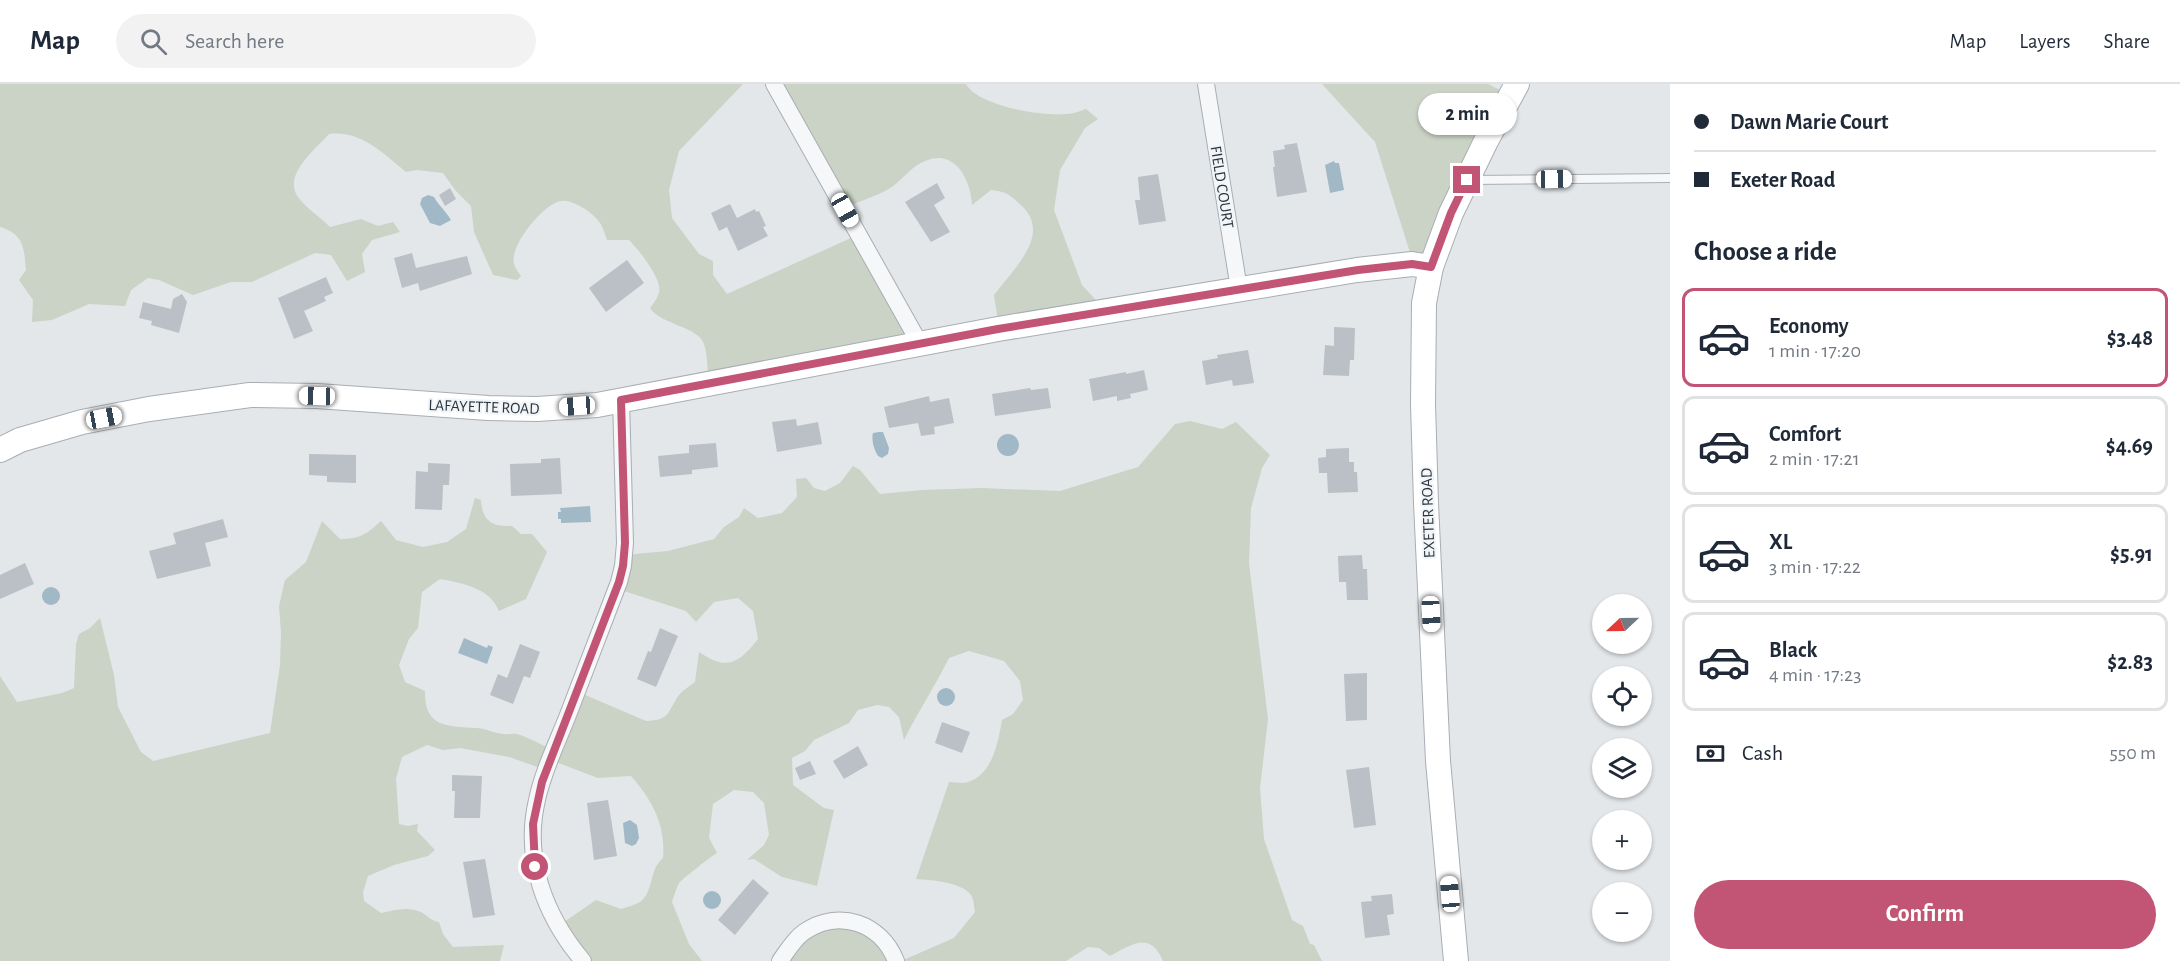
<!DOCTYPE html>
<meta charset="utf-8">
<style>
body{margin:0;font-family:"Alegreya Sans",sans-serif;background:#f2f2f3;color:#1f2937;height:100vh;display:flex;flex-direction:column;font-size:22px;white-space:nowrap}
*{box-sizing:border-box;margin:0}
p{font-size:20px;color:#747a83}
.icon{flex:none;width:33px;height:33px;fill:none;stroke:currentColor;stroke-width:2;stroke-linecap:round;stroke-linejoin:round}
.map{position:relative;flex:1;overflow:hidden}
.drawer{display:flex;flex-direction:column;background:#fff;width:510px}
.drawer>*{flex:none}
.hud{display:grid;align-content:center;height:132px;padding:0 24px;background:#fff}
.needle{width:39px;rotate:248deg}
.controls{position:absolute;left:1592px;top:510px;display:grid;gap:12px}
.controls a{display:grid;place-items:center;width:60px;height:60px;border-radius:50%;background:#fff;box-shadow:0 2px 4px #0004;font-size:30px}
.end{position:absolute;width:27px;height:27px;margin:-14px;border:8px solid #c25475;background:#fff;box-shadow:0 0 0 3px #fff}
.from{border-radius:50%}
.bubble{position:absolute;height:42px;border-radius:21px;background:#fff;box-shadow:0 2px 4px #0004;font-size:20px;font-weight:700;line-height:42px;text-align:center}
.car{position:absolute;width:18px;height:36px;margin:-18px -9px;border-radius:8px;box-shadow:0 0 4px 2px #0007;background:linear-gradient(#fff 24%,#345 0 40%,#fff 0 76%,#345 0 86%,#fff 0)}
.hud b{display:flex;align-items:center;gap:21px;height:57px;font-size:22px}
.hud b+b{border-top:2px solid #e0e1e3}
.hud i{width:15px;height:15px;background:#1f2937}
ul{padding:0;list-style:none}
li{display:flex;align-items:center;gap:18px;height:99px;margin:0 12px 9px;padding:0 12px;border:3px solid #e0e1e3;border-radius:12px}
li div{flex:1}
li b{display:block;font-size:22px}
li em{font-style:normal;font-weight:700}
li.on{border-color:#c25475}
li>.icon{width:54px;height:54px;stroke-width:1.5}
h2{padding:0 24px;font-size:27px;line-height:72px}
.pay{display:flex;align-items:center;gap:15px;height:66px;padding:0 24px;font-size:22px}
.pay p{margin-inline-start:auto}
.action{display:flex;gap:12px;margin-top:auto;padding:12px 24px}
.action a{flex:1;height:69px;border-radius:36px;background:#c25475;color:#fff;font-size:24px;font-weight:700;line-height:69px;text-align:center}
header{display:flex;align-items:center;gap:36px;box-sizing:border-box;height:84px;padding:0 30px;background:#fff;border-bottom:2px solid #e0e1e3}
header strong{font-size:28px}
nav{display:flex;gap:33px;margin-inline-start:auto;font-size:21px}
.search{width:420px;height:54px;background:#f2f2f3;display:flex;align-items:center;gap:15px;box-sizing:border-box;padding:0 21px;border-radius:33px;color:#747a83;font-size:22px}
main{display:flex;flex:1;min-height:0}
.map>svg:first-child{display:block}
</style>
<header>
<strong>Map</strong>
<div class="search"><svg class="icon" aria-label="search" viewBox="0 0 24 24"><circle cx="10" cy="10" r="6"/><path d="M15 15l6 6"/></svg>Search here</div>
<nav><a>Map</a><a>Layers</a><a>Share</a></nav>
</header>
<main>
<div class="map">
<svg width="1670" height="877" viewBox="0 0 1670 877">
<rect width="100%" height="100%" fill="#e3e7ea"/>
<!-- green -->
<g fill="#cad3c5">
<path d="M 0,0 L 743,0 L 679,67 L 669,106 L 672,134 L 699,170 L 713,177 L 713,191 L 727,210 L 862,149 L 913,256 L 709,299 C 707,287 708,272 704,260 C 698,242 661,241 650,224 C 654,218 661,211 659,202 C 657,189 638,165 629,156 L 607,156 C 605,151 603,143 600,139 C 594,129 572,115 561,117 C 543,120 509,162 514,180 C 515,184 519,189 521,192 L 517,196 L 493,191 L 474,148 L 471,122 L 456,107 L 443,89 L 417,86 L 406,88 C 384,70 361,46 329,50 C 316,65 282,91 298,113 C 306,124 320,133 330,143 L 361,135 L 378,142 L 393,138 L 400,148 L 372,156 L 362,170 L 365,188 L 347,197 L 331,171 L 315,169 L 252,198 L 231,198 L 193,211 L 159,196 L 148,194 L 131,206 L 125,222 L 89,220 L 52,236 L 32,238 L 33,216 L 19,196 L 26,186 C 24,164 24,150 0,143 Z"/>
<path d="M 781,0 L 966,0 C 978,22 1043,33 1067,30 C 1073,30 1080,27 1086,25 L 1098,35 L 1085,44 L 1060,86 L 1054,126 L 1082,201 L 1105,226 L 999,244 L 994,211 C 1013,185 1051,152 1023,123 C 1010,111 1008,108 991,106 L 972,121 C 971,96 955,64 925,77 C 912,82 903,95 892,103 C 881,110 866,115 854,120 L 849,118 Z"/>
<polygon points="1322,0 1488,0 1510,11 1433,179 1414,181 1375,58"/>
<path d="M 1190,337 L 1222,345 L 1236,338 L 1270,371 L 1262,384 L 1251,424 L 1249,479 L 1268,635 L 1260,704 L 1264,755 L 1292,836 L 1303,842 L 1310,860 L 1314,861 L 1322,877 L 1163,877 C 1150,846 1131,861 1110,872 L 1099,864 L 1088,863 L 1066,877 L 782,877 L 788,867 L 841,834 L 901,877 L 954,854 L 975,828 C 974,824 974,817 972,813 C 965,798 931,796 916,795 L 949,698 C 955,698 963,700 968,698 C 993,690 998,658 1002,636 L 1013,630 L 1023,616 L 1020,597 L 1004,577 L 969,567 L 949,574 C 935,602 918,628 904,656 L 899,633 L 889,623 L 877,621 L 858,626 L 849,639 L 814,656 L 805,667 L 792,674 L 793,701 L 824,724 L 834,726 L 817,802 L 782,793 L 754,775 L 747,776 L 764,761 L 769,751 L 764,719 L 753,708 L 734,706 L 713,720 L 709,754 L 717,769 C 713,771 681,796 679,799 C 676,805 674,812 672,818 L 689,860 L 702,877 L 589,877 L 564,838 L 596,816 L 621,825 C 627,823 635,821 640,818 C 654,808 649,785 663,774 C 666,741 652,716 631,692 L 598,694 L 556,678 L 549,687 L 509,673 L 460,664 L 443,666 L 427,661 L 402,673 L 396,695 L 399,740 L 408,742 L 418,740 L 417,747 L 435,766 L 428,772 L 394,781 L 368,792 L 363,808 L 364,817 L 381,829 C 395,826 408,822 421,828 C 428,832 431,837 439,838 L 443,850 L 453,863 L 504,861 L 500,877 L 0,877 L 0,592 L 17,618 L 62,609 L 74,604 L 76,560 L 79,550 L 90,544 L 100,534 L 114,591 L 118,623 L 141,668 L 153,677 L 270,649 L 280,581 L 281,549 L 279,522 L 285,496 L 306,478 L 322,437 L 340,455 C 360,455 367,450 381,437 L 396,456 L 423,463 L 447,458 L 466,445 L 475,414 L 481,416 C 482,437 492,443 512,442 L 521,450 L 532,450 L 547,468 L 526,515 L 499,527 C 490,504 462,499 440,495 L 422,508 L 418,544 L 409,555 L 399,581 L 405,598 L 425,607 C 424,644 448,642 476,644 C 485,644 494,649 503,650 C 507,651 512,649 517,650 C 529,653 543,662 555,667 L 583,610 L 646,637 C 671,636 667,628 679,611 C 683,606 690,602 695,598 L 699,568 C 727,587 738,580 758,555 L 753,527 L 738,514 L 714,518 L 696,538 L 686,527 L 624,507 L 628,473 L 635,470 L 668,467 L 714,455 L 724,443 L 739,433 L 744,424 L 758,434 L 782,429 L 797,413 L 796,395 L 806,394 L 814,404 L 825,407 L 840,399 L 853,382 L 860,386 L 880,410 L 922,406 L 982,404 L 1060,407 L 1138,383 L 1175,340 Z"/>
</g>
<!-- water -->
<g fill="#a1b8c6">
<polygon points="1334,77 1335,79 1339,79 1344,106 1330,109 1325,81"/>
<path d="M 428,111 L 434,113 C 439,122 446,127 451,136 L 440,142 L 430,139 L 420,120 L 422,114 Z"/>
<path d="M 879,348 L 883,348 L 889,364 L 888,370 L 882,374 L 878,372 C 874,366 871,355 873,349 Z"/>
<circle cx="1008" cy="361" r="11"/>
<polygon points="590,422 591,438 561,439 561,435 558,435 558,428 561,428 560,424"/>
<circle cx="51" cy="512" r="9"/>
<polygon points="464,554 487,564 488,561 493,563 487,580 458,569"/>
<circle cx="946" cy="613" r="9"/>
<polygon points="630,736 637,741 639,754 636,760 632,762 625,759 623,739"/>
<circle cx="712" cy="816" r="9"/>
</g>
<!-- building -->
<g fill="#bbc0c6">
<polygon points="1297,59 1307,108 1277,113 1273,83 1275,83 1273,67 1285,65 1284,61"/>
<polygon points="1158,90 1166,137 1139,141 1135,116 1140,116 1138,93"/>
<polygon points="937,99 945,114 934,121 950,148 931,158 905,118"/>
<polygon points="450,104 456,115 445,122 439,111"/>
<polygon points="730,120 737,134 755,125 756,128 759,127 766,142 763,143 768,152 738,167 727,143 719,147 711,129"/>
<polygon points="412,169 416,184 467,172 472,190 420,207 418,199 402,204 394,174"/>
<polygon points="627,176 644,199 606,228 589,204"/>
<polygon points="326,193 333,209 324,213 326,217 304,227 313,247 294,255 278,214"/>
<polygon points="182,210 187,218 179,249 151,241 152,237 139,234 143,218 171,225 173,215"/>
<polygon points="1334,243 1355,244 1354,276 1350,276 1349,292 1323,291 1325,261 1334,262"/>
<polygon points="1248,266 1254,299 1233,302 1232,296 1206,301 1202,277 1218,274 1217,271"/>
<polygon points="1144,286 1148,306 1130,310 1131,314 1117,317 1117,312 1093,317 1089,295 1126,288 1126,290"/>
<polygon points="1030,304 1031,306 1048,304 1051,324 995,332 992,310"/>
<polygon points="929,312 930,318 949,314 954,339 934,343 935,350 921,352 918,339 889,344 884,323"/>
<polygon points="796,335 797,342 818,338 822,360 777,368 772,338"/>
<polygon points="716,359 718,383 692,386 692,390 660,393 658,372 689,369 689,361"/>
<polygon points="1349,364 1349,378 1354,378 1354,388 1357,388 1358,408 1328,409 1327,389 1319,389 1318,374 1326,373 1326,365"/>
<polygon points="309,370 356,371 356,399 327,398 327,392 309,391"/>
<polygon points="560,374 562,410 511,412 510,380 541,379 541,375"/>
<polygon points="428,379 450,380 449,401 443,401 442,426 415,425 416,387 428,388"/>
<polygon points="223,435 228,453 205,459 211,482 157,495 149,467 176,460 173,449"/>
<polygon points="1362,471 1363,485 1367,485 1368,516 1347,516 1346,498 1339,498 1338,472"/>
<polygon points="25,479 34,500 0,515 0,491"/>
<polygon points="660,544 678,552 656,603 637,595 648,567 651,568"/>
<polygon points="520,560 540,568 530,594 524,592 513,620 490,611 498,590 507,594"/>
<polygon points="1367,589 1367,636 1346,637 1344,590"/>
<polygon points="942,638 970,648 962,669 935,659"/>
<polygon points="858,662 868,681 844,695 833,677"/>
<polygon points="810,677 816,690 800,696 795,684"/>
<polygon points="1369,683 1376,741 1354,744 1346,686"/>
<polygon points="452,691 482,692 480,734 454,734 455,707 452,707"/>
<polygon points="608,716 617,772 594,776 587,719"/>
<polygon points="485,775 495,831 473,834 463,778"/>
<polygon points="753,795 769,809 735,851 718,836"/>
<polygon points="1392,810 1394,830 1387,831 1390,851 1365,854 1361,818 1372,817 1371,812"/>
</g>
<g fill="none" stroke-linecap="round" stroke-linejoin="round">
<defs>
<polyline id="lane" points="1469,96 1670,94"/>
<g id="street">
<polyline points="774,0 920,260"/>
<polyline points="1206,0 1239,205"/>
<path d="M 583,877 C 545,832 523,775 537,716 C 543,687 557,659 568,631 C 585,586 602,542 619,498 L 623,482 L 625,459 L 621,316"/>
<path d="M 780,877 C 787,867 794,855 804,848 C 839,824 881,839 896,877"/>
</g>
<g id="secondary">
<polyline points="0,366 20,356 82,338 149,325 250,311 317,312 488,324 537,325 597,321 998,245 1357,186 1412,180 1431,183"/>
<polyline points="1456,877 1438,677 1426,419 1423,320 1424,219 1431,183 1451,129 1486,57 1517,0"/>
</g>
</defs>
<!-- lane casing -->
<use href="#lane" stroke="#a8aeb4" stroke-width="10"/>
<!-- street casing -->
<use href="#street" stroke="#a8aeb4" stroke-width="18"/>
<!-- secondary casing -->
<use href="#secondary" stroke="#a8aeb4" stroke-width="26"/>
<!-- lane -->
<use href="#lane" stroke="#f5f7f8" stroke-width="8"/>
<!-- street -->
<use href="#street" stroke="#f5f7f8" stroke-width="16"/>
<!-- secondary -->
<use href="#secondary" stroke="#fff" stroke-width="24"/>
</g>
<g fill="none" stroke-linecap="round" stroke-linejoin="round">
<!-- route -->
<polyline stroke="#c25475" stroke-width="8" points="535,783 533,740 542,698 619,498 623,482 625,459 621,316 998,245 1358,186 1412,180 1431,183 1451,129 1467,96"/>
</g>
<g text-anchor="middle" stroke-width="4.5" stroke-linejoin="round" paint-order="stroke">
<!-- street labels -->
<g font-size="16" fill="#2c3640" stroke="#f2f5f7">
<text transform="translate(1223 103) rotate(81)" y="6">FIELD COURT</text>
<text transform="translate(484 322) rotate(2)" y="6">LAFAYETTE ROAD</text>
<text transform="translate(1427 429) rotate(-92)" y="6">EXETER ROAD</text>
</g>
</g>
</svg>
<div class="controls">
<a><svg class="needle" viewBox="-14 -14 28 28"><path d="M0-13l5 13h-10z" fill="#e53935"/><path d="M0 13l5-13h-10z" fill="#747a83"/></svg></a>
<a><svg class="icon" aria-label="locate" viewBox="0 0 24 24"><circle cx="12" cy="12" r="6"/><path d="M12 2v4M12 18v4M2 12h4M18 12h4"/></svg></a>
<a><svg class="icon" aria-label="layers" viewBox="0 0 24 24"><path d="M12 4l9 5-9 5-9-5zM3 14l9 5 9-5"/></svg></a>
<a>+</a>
<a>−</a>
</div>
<i class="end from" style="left:535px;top:783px"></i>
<i class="end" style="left:1467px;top:96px"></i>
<div class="bubble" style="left:1418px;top:9px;width:99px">2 min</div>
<i class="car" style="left:1554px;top:95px;rotate:89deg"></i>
<i class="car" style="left:845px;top:126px;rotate:151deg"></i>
<i class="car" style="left:317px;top:312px;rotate:271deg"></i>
<i class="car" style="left:577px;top:322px;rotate:266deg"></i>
<i class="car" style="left:104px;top:334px;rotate:79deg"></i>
<i class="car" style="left:1431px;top:530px;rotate:177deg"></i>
<i class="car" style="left:1450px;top:810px;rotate:355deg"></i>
</div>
<section class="drawer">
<div class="hud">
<b><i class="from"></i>Dawn Marie Court</b>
<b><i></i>Exeter Road</b>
</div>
<h2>Choose a ride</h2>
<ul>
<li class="on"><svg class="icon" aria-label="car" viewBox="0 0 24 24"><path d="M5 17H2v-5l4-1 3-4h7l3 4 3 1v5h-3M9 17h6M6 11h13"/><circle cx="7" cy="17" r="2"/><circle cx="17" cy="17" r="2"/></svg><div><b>Economy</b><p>1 min · 17:20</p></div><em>$3.48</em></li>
<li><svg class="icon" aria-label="car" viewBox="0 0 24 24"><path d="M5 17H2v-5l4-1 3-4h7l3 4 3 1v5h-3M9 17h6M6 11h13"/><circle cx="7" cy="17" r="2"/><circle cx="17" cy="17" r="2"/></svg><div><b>Comfort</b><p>2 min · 17:21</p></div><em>$4.69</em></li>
<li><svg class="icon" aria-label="car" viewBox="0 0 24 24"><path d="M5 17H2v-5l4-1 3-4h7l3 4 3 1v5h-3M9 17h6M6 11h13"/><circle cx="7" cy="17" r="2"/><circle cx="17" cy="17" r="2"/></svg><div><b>XL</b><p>3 min · 17:22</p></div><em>$5.91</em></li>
<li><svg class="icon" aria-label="car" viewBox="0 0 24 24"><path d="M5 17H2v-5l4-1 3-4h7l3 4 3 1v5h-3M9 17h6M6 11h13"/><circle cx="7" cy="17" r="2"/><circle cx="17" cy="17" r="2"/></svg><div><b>Black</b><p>4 min · 17:23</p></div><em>$2.83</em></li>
</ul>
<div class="pay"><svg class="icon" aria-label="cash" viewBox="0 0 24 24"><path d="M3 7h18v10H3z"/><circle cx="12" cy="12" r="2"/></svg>Cash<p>550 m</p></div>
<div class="action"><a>Confirm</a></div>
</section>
</main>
